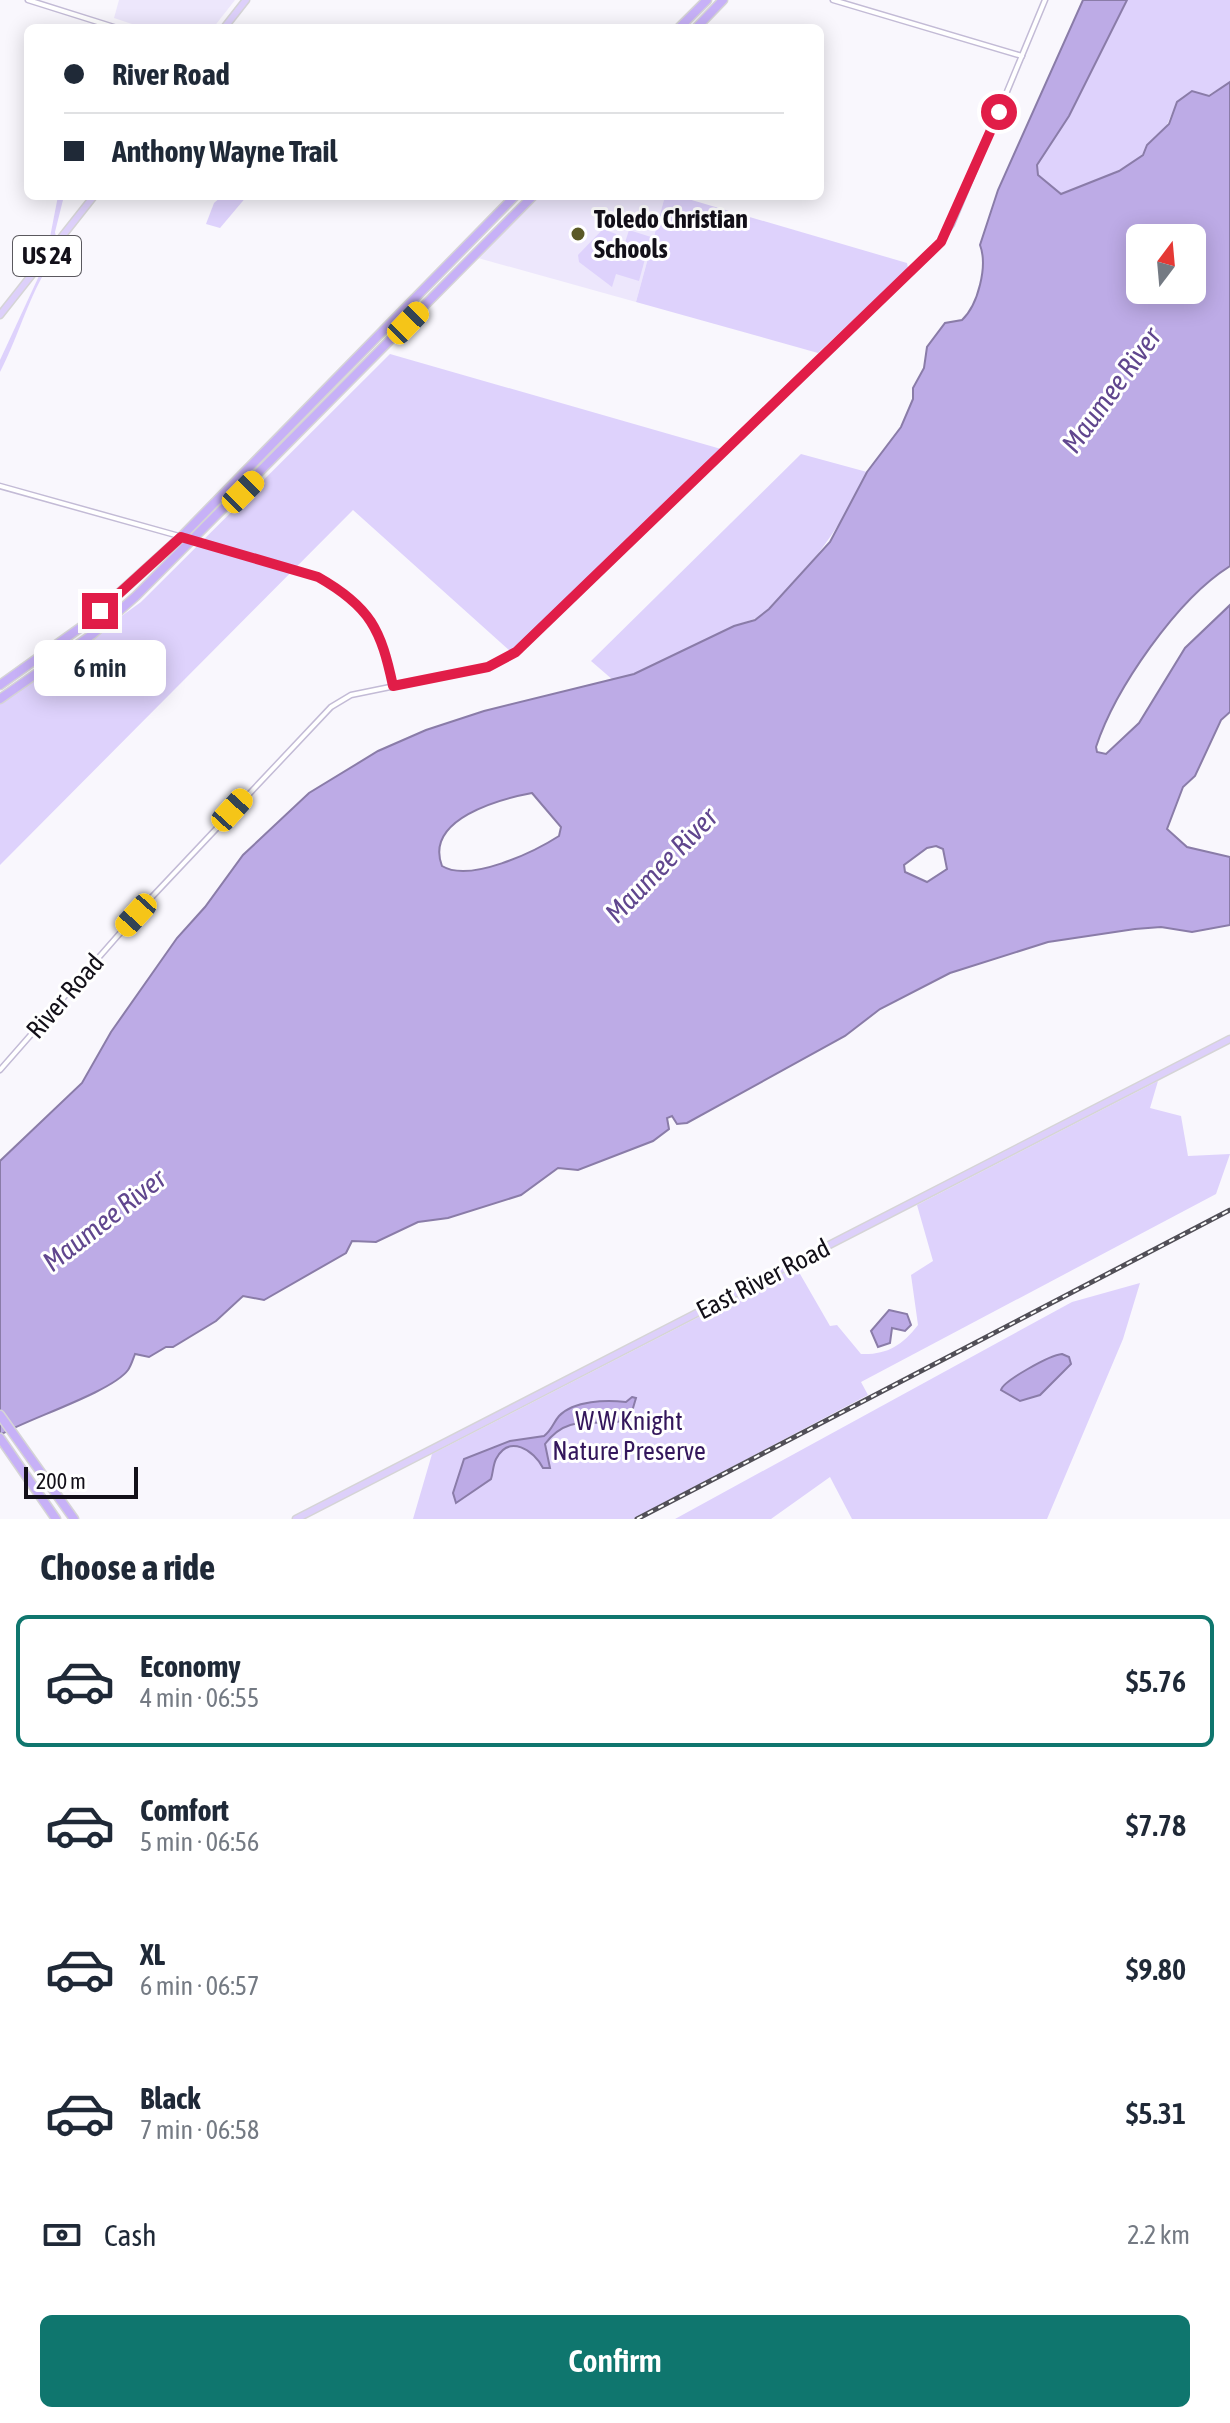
<!DOCTYPE html>
<meta charset="utf-8">
<style>
body{margin:0;font-family:"Asap Condensed",sans-serif;background:#f2f2f3;color:#1f2937;height:100vh;display:flex;flex-direction:column;font-size:30px;white-space:nowrap}
*{box-sizing:border-box;margin:0}
p{font-size:26px;color:#747a83}
.icon{flex:none;width:44px;height:44px;fill:none;stroke:currentColor;stroke-width:2;stroke-linecap:round;stroke-linejoin:round}
.map{position:relative;height:1519px;overflow:hidden}
.details{display:flex;flex-direction:column;background:#fff;flex:1}
.details>*{flex:none}
.banner{position:absolute;left:24px;top:24px;width:800px;height:176px;border-radius:12px;box-shadow:0 4px 20px #0003;display:grid;align-content:center;height:176px;padding:0 40px;background:#fff}
.needle{width:52px;rotate:16deg}
.tools{position:absolute;left:1126px;top:224px;display:grid;gap:16px}
.tools a{display:grid;place-items:center;width:80px;height:80px;border-radius:12px;background:#fff;box-shadow:0 4px 20px #0003;font-size:40px}
.scale{position:absolute;left:24px;bottom:20px;width:114px;box-sizing:border-box;padding-left:8px;border:4px solid #131019;border-top:0;font-size:22px;line-height:28px;white-space:nowrap;color:#131019;-webkit-text-stroke:6px #fff;paint-order:stroke}
.end{position:absolute;width:36px;height:36px;margin:-18px;border:10px solid #e11d48;background:#fff;box-shadow:0 0 0 4px #fff}
.from{border-radius:50%}
.bubble{position:absolute;height:56px;border-radius:12px;background:#fff;box-shadow:0 4px 20px #0003;font-size:26px;font-weight:600;line-height:56px;text-align:center}
.car{position:absolute;width:24px;height:48px;margin:-24px -12px;border-radius:10px;box-shadow:0 0 6px 2px #0007;background:linear-gradient(#f5c518 24%,#345 0 40%,#f5c518 0 76%,#345 0 86%,#f5c518 0)}
.banner b{display:flex;align-items:center;gap:28px;height:76px;font-size:30px}
.banner b+b{border-top:2px solid #e0e1e3}
.banner i{width:20px;height:20px;background:#1f2937}
ul{padding:0;list-style:none}
li{display:flex;align-items:center;gap:24px;height:132px;margin:0 16px 12px;padding:0 24px;border:4px solid transparent;border-radius:12px}
li div{flex:1}
li b{display:block;font-size:30px}
li em{font-style:normal;font-weight:600}
li.selected{border-color:#0f766e}
li>.icon{width:72px;height:72px;stroke-width:1.5}
h2{padding:0 40px;font-size:36px;line-height:96px}
.pay{display:flex;align-items:center;gap:20px;height:88px;padding:0 40px;font-size:30px}
.pay p{margin-inline-start:auto}
.cta{display:flex;gap:16px;margin-top:auto;padding:16px 40px}
.cta a{flex:1;height:92px;border-radius:12px;background:#0f766e;color:#fff;font-size:32px;font-weight:600;line-height:92px;text-align:center}
.map>svg:first-child{display:block}
</style>
<div class="map">
<svg width="1230" height="1519" viewBox="0 0 1230 1519">
<rect width="100%" height="100%" fill="#f9f7fd"/>
<!-- built -->
<g fill="#ede7fc">
<polygon points="119,0 235,0 213,28 144,28 114,18"/>
<polygon points="538,196 665,196 636,302 478,258"/>
</g>
<!-- green -->
<g fill="#ded2fc">
<polygon points="1127,0 1230,0 1230,82 1205,97 1192,91 1174,109 1164,131 1135,162 1072,193 1061,194 1038,175 1037,165 1069,116"/>
<path d="M 58,196 L 64,196 L 55,232 L 59,251 C 32,284 20,334 0,372 L 0,360 L 45,263 Z"/>
<polygon points="222,196 247,196 220,228 206,224 214,203"/>
<polygon points="665,196 678,196 907,263 908,268 818,353 636,302"/>
<polygon points="603,229 616,234 622,252 629,230 651,237 639,281 616,274 612,287 579,262 578,255"/>
<polygon points="390,354 721,449 511,652 353,510 0,865 0,704 141,602"/>
<path d="M 801,454 L 867,472 C 841,528 811,567 768,610 C 757,621 743,621 730,628 C 692,648 654,669 613,680 L 591,661 Z"/>
<path d="M 1158,1081 L 1150,1108 L 1181,1116 L 1188,1156 L 1230,1154 L 1216,1194 L 861,1382 L 868,1395 L 633,1519 L 413,1519 L 432,1454 L 796,1267 L 830,1326 L 837,1325 L 861,1354 C 886,1355 902,1346 918,1325 L 911,1275 L 933,1261 L 917,1205 Z"/>
<polygon points="1140,1283 1123,1339 1047,1519 852,1519 830,1477 771,1519 675,1519 1072,1302"/>
</g>
<!-- water -->
<g fill="#bdabe6" stroke="#8a7ca8" stroke-width="2" fill-rule="evenodd">
<path d="M 1083,0 L 1127,0 L 1069,116 L 1037,165 L 1038,175 L 1061,194 L 1119,171 L 1143,155 L 1147,145 L 1169,124 L 1177,102 L 1192,91 L 1209,96 L 1230,82 L 1230,566 C 1177,599 1115,689 1096,747 L 1097,752 L 1106,754 L 1139,723 L 1185,648 L 1230,605 L 1230,712 L 1221,720 L 1195,776 L 1183,787 L 1167,829 L 1187,847 L 1230,857 L 1230,925 L 1192,932 L 1161,927 L 1135,929 L 1048,942 L 950,973 L 880,1009 L 845,1036 L 687,1123 L 677,1124 L 672,1116 L 667,1118 L 669,1129 L 653,1141 L 578,1170 L 558,1168 L 521,1195 L 448,1218 L 418,1222 L 376,1242 L 352,1241 L 346,1253 L 264,1300 L 243,1296 L 216,1321 L 173,1347 L 166,1347 L 149,1357 L 135,1354 C 133,1359 131,1366 128,1370 C 112,1392 27,1419 0,1435 L 0,1161 L 82,1083 L 111,1032 L 177,938 L 205,907 L 243,855 L 309,793 L 378,751 L 426,730 L 484,711 L 634,674 L 734,626 L 755,620 L 769,609 L 830,542 L 867,472 L 901,427 L 913,399 L 913,388 L 924,368 L 927,347 L 945,323 L 962,320 C 978,305 988,266 980,245 L 998,190 ZM 1140,238 L 1192,238 L 1192,290 L 1140,290 ZM 532,793 L 561,827 L 559,836 C 534,852 470,883 442,866 C 424,819 500,799 532,793 ZM 936,846 L 943,849 L 947,869 L 927,882 L 905,872 L 904,865 L 927,848 Z"/>
<polygon points="889,1310 907,1314 911,1325 905,1331 892,1328 890,1343 878,1347 871,1331"/>
<path d="M 1062,1354 L 1069,1357 L 1071,1364 L 1040,1395 L 1020,1401 L 1001,1390 C 1003,1381 1050,1355 1062,1354 Z"/>
<path d="M 632,1397 L 636,1398 L 630,1418 C 601,1432 572,1408 545,1444 L 550,1468 L 543,1468 C 534,1450 509,1434 496,1459 C 493,1465 493,1473 491,1479 L 456,1503 L 453,1493 L 464,1459 L 510,1441 L 544,1436 C 552,1430 553,1423 559,1416 C 574,1400 607,1400 626,1402 Z"/>
</g>
<g fill="none" stroke-linecap="round" stroke-linejoin="round">
<defs>
<g id="minor">
<polyline points="28,0 117,28"/>
<polyline points="833,0 1022,56"/>
<polyline points="0,486 179,536"/>
<path d="M 191,540 L 318,577 C 370,608 381,629 393,686"/>
<polyline points="0,1070 150,899 331,707 351,695 488,667 509,657 935,249 952,224 1045,0"/>
</g>
<g id="major">
<polyline points="224,28 246,0"/>
<polyline points="0,315 94,196"/>
<polyline points="296,1519 1230,1039"/>
</g>
<g id="highway">
<polyline points="679,28 707,0"/>
<polyline points="696,28 723,0"/>
<polyline points="0,685 84,625 181,537 515,196"/>
<polyline points="0,699 93,634 136,596 533,196"/>
<polyline points="0,1415 74,1519"/>
<polyline points="0,1438 56,1519"/>
</g>
</defs>
<!-- minor casing -->
<use href="#minor" stroke="#c3bbd6" stroke-width="7"/>
<!-- major casing -->
<use href="#major" stroke="#d5d4d6" stroke-width="9"/>
<!-- highway casing -->
<use href="#highway" stroke="#d5d4d6" stroke-width="11"/>
<!-- minor -->
<use href="#minor" stroke="#fff" stroke-width="4"/>
<!-- major -->
<use href="#major" stroke="#ddd0fa" stroke-width="6"/>
<!-- highway -->
<use href="#highway" stroke="#c7b1f7" stroke-width="8"/>
<defs>
<polyline id="rail" points="637,1519 1230,1210"/>
</defs>
<!-- rail casing -->
<use href="#rail" stroke="#514f57" stroke-width="5"/>
<!-- rail -->
<use href="#rail" stroke="#fff" stroke-width="2" stroke-dasharray="6" stroke-linecap="butt"/>
</g>
<g fill="none" stroke-linecap="round" stroke-linejoin="round">
<!-- route -->
<path stroke="#e11d48" stroke-width="10" d="M 100,611 L 181,537 L 318,577 C 371,607 381,630 393,686 L 488,667 L 516,652 L 941,242 L 999,112"/>
</g>
<!-- markers -->
<circle fill="#5a5926" stroke="#fff" stroke-width="3" cx="578" cy="234" r="8"/>
<g text-anchor="middle" stroke-width="6" stroke-linejoin="round" paint-order="stroke">
<!-- shield labels -->
<rect fill="#fff" stroke="#5a585e" stroke-width="2" x="13" y="236" width="68" height="40" rx="6"/>
<g font-size="24" font-weight="bold" fill="#131019">
<text x="47" y="264">US 24</text>
</g>
<!-- poi labels -->
<g font-size="26" font-weight="bold" fill="#131019" stroke="#fff" text-anchor="start">
<text x="594" y="228">Toledo Christian<tspan x="594" dy="30">Schools</tspan></text>
</g>
<!-- street labels -->
<g font-size="26" fill="#131019" stroke="#fff">
<text transform="translate(65 996) rotate(-49)" y="9">River Road</text>
<text transform="translate(763 1279) rotate(-27)" y="9">East River Road</text>
</g>
<!-- park labels -->
<g font-size="26" fill="#34175c" stroke="#fff">
<text x="629" y="1430">W W Knight<tspan x="629" dy="30">Nature Preserve</tspan></text>
</g>
<!-- water labels -->
<g font-size="28" font-style="italic" fill="#60468e" stroke="#fff">
<text transform="translate(1111 390) rotate(-54)" y="10">Maumee River</text>
<text transform="translate(661 865) rotate(-46)" y="10">Maumee River</text>
<text transform="translate(104 1220) rotate(-38)" y="10">Maumee River</text>
</g>
</g>
</svg>
<div class="tools">
<a><svg class="needle" viewBox="-14 -14 28 28"><path d="M0-13l5 13h-10z" fill="#e53935"/><path d="M0 13l5-13h-10z" fill="#747a83"/></svg></a>
</div>
<div class="scale">200 m</div>
<i class="end from" style="left:999px;top:112px"></i>
<i class="end" style="left:100px;top:611px"></i>
<div class="bubble" style="left:34px;top:640px;width:132px">6 min</div>
<i class="car" style="left:408px;top:323px;rotate:44deg"></i>
<i class="car" style="left:243px;top:492px;rotate:45deg"></i>
<i class="car" style="left:232px;top:810px;rotate:42deg"></i>
<i class="car" style="left:136px;top:915px;rotate:222deg"></i>
<div class="banner">
<b><i class="from"></i>River Road</b>
<b><i></i>Anthony Wayne Trail</b>
</div>
</div>
<section class="details">
<h2>Choose a ride</h2>
<ul>
<li class="selected"><svg class="icon" aria-label="car" viewBox="0 0 24 24"><path d="M5 17H2v-5l4-1 3-4h7l3 4 3 1v5h-3M9 17h6M6 11h13"/><circle cx="7" cy="17" r="2"/><circle cx="17" cy="17" r="2"/></svg><div><b>Economy</b><p>4 min · 06:55</p></div><em>$5.76</em></li>
<li><svg class="icon" aria-label="car" viewBox="0 0 24 24"><path d="M5 17H2v-5l4-1 3-4h7l3 4 3 1v5h-3M9 17h6M6 11h13"/><circle cx="7" cy="17" r="2"/><circle cx="17" cy="17" r="2"/></svg><div><b>Comfort</b><p>5 min · 06:56</p></div><em>$7.78</em></li>
<li><svg class="icon" aria-label="car" viewBox="0 0 24 24"><path d="M5 17H2v-5l4-1 3-4h7l3 4 3 1v5h-3M9 17h6M6 11h13"/><circle cx="7" cy="17" r="2"/><circle cx="17" cy="17" r="2"/></svg><div><b>XL</b><p>6 min · 06:57</p></div><em>$9.80</em></li>
<li><svg class="icon" aria-label="car" viewBox="0 0 24 24"><path d="M5 17H2v-5l4-1 3-4h7l3 4 3 1v5h-3M9 17h6M6 11h13"/><circle cx="7" cy="17" r="2"/><circle cx="17" cy="17" r="2"/></svg><div><b>Black</b><p>7 min · 06:58</p></div><em>$5.31</em></li>
</ul>
<div class="pay"><svg class="icon" aria-label="cash" viewBox="0 0 24 24"><path d="M3 7h18v10H3z"/><circle cx="12" cy="12" r="2"/></svg>Cash<p>2.2 km</p></div>
<div class="cta"><a>Confirm</a></div>
</section>
